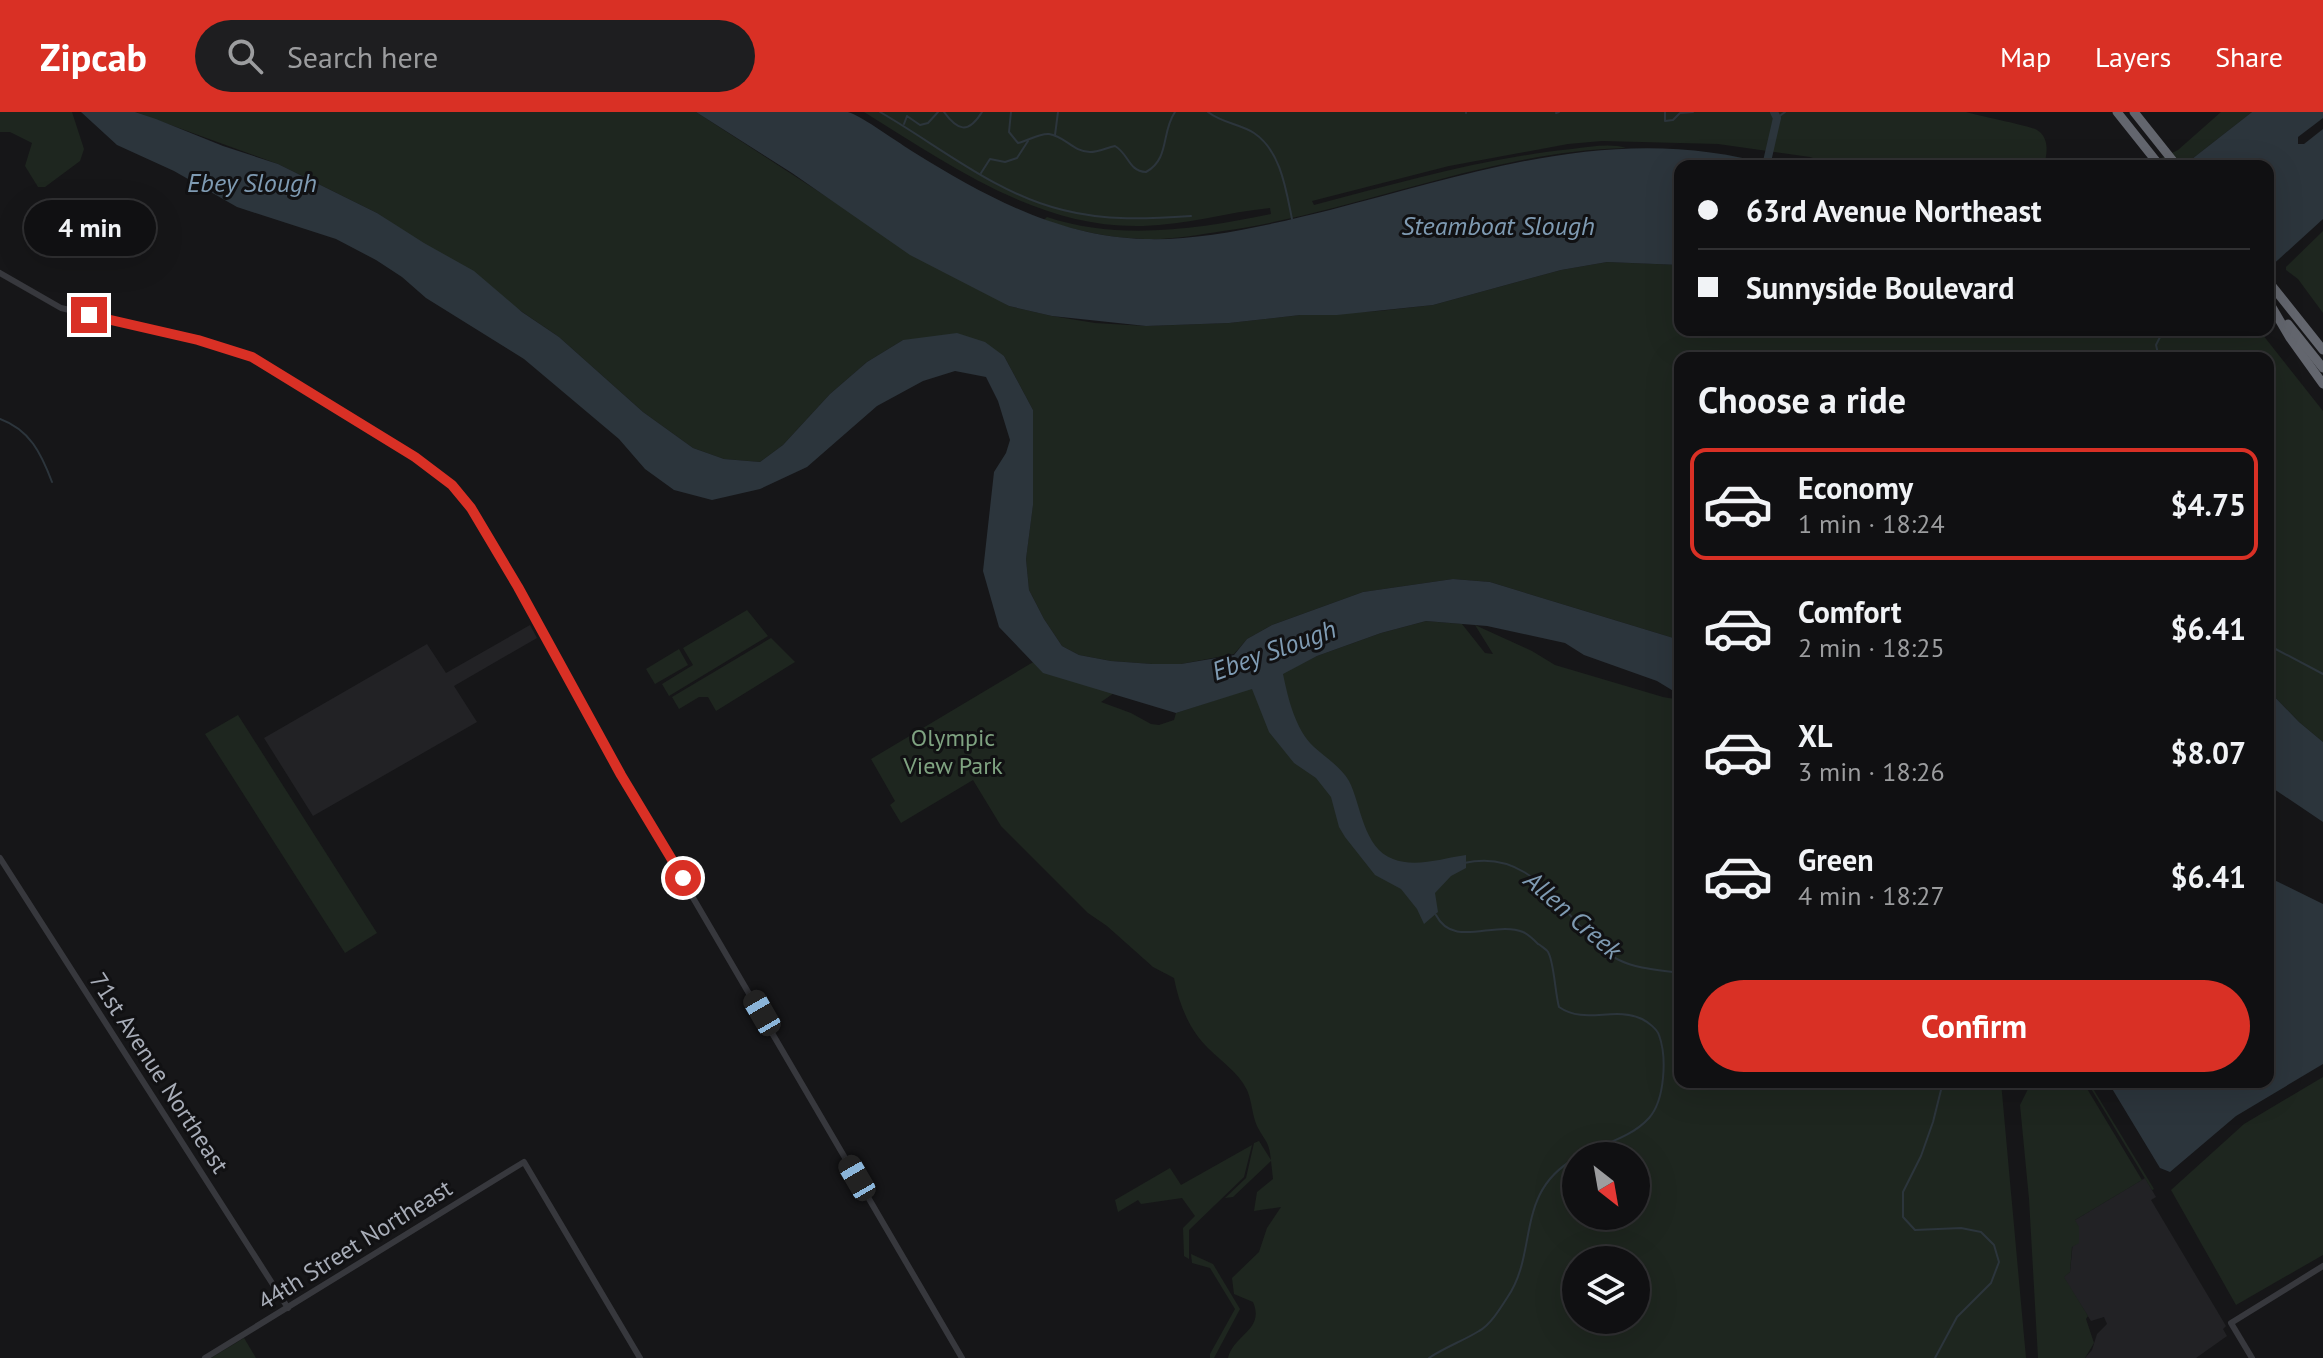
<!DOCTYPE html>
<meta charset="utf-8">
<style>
body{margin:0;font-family:"PT Sans",sans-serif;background:#1e1e20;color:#f1f3f6;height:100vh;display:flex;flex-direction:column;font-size:30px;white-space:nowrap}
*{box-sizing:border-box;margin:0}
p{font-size:26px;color:#9c9d9f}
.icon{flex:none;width:44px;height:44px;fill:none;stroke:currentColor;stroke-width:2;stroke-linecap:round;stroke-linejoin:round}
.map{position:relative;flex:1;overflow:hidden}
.side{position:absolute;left:1674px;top:240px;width:600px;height:736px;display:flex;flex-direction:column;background:#101012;border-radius:16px;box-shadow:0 8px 32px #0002,0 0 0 2px #303032}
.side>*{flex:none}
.hud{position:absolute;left:1674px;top:48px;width:600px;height:176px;border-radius:16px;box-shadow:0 8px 32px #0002,0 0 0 2px #303032;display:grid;align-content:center;height:176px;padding:0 24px;background:#101012}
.needle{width:52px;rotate:149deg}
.tools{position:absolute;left:1562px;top:1030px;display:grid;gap:16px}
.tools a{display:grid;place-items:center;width:88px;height:88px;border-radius:50%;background:#101012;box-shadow:0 8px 32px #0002,0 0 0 2px #303032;font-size:40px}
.end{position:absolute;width:36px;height:36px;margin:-18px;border:10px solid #d93025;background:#fff;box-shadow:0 0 0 4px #fff}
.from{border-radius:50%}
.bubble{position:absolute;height:56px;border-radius:28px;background:#101012;box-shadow:0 8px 32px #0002,0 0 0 2px #303032;font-size:26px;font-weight:700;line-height:56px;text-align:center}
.car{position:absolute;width:24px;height:48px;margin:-24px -12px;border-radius:10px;box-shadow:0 0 6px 2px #0007;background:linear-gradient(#222 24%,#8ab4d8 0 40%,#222 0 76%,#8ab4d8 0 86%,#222 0)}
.hud b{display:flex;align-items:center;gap:28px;height:76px;font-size:30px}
.hud b+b{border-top:2px solid #303032}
.hud i{width:20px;height:20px;background:#f1f3f6}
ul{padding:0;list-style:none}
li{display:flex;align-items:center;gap:24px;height:112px;margin:0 16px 12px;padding:0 8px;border:4px solid transparent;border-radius:16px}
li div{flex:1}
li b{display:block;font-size:30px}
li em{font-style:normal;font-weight:700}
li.current{border-color:#d93025}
li>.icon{width:72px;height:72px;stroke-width:1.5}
h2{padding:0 24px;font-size:36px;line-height:96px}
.cta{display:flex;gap:16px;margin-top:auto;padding:16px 24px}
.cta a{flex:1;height:92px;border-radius:48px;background:#d93025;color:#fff;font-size:32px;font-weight:700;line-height:92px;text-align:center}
header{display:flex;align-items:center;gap:48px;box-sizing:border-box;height:112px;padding:0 40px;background:#d93025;color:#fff}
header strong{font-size:38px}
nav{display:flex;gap:44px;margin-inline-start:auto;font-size:28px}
.search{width:560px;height:72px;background:#1e1e20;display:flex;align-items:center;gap:20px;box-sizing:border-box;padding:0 28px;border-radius:44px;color:#9c9d9f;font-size:30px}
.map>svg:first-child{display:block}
</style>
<header>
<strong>Zipcab</strong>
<div class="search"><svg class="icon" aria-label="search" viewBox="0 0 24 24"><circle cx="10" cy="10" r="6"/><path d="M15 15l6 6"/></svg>Search here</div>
<nav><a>Map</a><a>Layers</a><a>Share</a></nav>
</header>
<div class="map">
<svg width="2323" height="1246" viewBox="0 0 2323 1246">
<rect width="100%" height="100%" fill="#161618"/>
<!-- built -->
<g fill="#222225">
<polygon points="530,513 537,526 454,574 477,610 313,704 264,626 427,532 446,561"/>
<polygon points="2145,1066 2156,1085 2151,1088 2226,1214 2223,1217 2227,1224 2196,1246 2085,1246 2092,1238 2097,1222 2107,1212 2104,1205 2091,1209 2063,1165 2070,1160 2075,1108"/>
</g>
<!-- green -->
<g fill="#1e261f" fill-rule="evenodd">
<polygon points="0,0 72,0 84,37 80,49 45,75 38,75 25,54 32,31 10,20 0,20"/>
<polygon points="135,0 696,0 844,96 1009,194 1052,204 1095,211 1146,214 1229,211 1300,203 1379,199 1433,193 1561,158 1607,150 1680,153 1680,218 2259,218 2323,299 2323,630 2299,610 2268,578 2268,246 1680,246 1680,528 1490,470 1453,467 1363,480 1272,513 1247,527 1234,542 1181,552 1152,552 1111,549 1079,543 1062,534 1044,507 1029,478 1026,447 1033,392 1033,298 1004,244 903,228 867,250 830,282 783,333 760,350 724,347 693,336 643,300 559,225 377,101 278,52"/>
<path d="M 864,0 L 1966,0 C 1979,4 2031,14 2037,18 C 2050,26 2047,42 2044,54 L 1836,54 L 1810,45 L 1718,32 L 1602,29 L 1568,32 L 1449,54 L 1312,89 L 1314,93 C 1399,71 1484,46 1572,37 C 1590,35 1610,31 1626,36 C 1490,39 1358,100 1223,119 C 1197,123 1171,128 1145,127 C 1110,126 1077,119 1044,108 L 1047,105 C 1119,129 1198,117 1271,102 L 1270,96 C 1228,100 1186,113 1143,114 C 1038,117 950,53 864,0 Z"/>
<polygon points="2221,0 2252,0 2183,54 2145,54 2178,38"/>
<polygon points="2323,119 2323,201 2298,167 2286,158 2286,155"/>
<polygon points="747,498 768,524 669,584 662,572 693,553 683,536"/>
<path d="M 1426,509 L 1462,512 L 1485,541 L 1493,542 L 1475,513 L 1532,539 L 1555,553 L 1663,585 L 1680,588 L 1680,970 L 2001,970 L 2026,1246 L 1228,1246 C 1234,1222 1265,1218 1253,1190 L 1234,1182 L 1232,1166 L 1259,1140 L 1267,1116 L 1281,1095 L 1254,1099 L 1257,1080 L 1273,1067 L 1271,1049 L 1233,1085 L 1225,1086 L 1246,1066 L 1254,1031 L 1259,1029 L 1271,1048 C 1269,1028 1265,1030 1257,1014 C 1252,1003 1252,989 1247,978 C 1238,960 1222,950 1209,937 C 1189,918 1179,892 1174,866 L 1153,855 L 1107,814 L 1088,801 L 1001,714 L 973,668 L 901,711 L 890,693 L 895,689 L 871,647 L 1035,549 L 1114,581 L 1101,590 L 1131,601 L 1151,612 L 1159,613 L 1174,608 L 1176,601 L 1252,576 L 1317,544 L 1381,521 ZM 1576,1044 L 1636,1044 L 1636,1104 L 1576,1104 ZM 1576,1148 L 1636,1148 L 1636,1208 L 1576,1208 Z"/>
<polygon points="771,526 795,550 716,599 708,585 699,585 679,597 672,585"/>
<polygon points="679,537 688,553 655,572 646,557"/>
<polygon points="238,603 377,821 345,841 205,622"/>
<polygon points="2323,965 2323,1143 2236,1193 2171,1078 2244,1012"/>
<polygon points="2025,970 2083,970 2142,1068 2075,1108 2079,1115 2079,1131 2072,1135 2070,1160 2064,1165 2088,1204 2086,1207 2094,1231 2085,1246 2038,1246 2029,1087 2020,993 2029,975"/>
<polygon points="2087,970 2089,970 2154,1077 2152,1078"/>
<polygon points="1252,1033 1244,1065 1189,1118 1189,1147 1184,1144 1183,1116 1195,1104 1182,1086 1141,1092 1138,1088 1118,1100 1115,1088 1170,1056 1181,1073"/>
<polygon points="1191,1142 1213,1152 1240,1197 1214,1246 1210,1246 1210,1242 1235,1197 1210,1156 1192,1151"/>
<polygon points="244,1226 256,1246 211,1246"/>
</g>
<!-- water -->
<g fill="#2c353c">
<path d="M 81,0 L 135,0 L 156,7 L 223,34 L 278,52 L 377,101 L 424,131 L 474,159 L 522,200 L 559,225 L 643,300 L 693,336 L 724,347 L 760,350 L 783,333 L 830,282 L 867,250 L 903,228 L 957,221 L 985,230 L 1004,244 L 1033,298 L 1033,393 L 1026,447 L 1029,478 L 1044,507 L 1062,534 L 1079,543 L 1111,549 L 1152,552 L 1181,552 L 1234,543 L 1247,527 L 1272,513 L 1363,480 L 1453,467 L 1490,470 L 1680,528 L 1680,583 L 1657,569 L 1584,543 L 1565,531 L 1487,514 L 1426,509 L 1381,521 L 1317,544 L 1283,562 C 1288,586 1295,617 1314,635 C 1325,645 1342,656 1349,669 C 1361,692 1363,736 1393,747 C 1415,756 1444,746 1466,743 L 1466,756 L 1451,764 L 1435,781 L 1438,800 L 1424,812 L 1417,797 L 1401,777 L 1375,763 L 1345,725 L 1339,715 L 1331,685 L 1316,666 L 1294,651 L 1269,620 L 1252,577 L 1176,601 L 1043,561 L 999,515 L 983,459 L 994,360 L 1006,341 L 1010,328 L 998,289 L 986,265 L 955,259 L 923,269 L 877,294 L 807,355 L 760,377 L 712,388 L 674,378 L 645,357 L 619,327 L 524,247 L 426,186 L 402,165 L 376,148 L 336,127 L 237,95 L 174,59 L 117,33 Z"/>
<path d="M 696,0 C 735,0 773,0 812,0 C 822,0 838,0 848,0 C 862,4 900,32 915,41 C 986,85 1060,125 1145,127 C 1203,129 1273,112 1330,98 C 1481,59 1619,9 1775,54 L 1680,54 L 1680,153 L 1607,150 L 1561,158 L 1433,193 L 1337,203 L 1300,203 L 1229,211 L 1146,214 L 1052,204 L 1009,194 L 910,143 L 792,61 Z"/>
<polygon points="2252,0 2323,0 2323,107 2268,157 2268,54 2183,54"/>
<polygon points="2268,578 2299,610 2323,630 2323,710 2268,673"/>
<polygon points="2268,765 2323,792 2323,952 2236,1004 2170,1060 2160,1056 2108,970 2268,970"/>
</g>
<!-- pier -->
<polygon fill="#161618" points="2323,6 2323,17 2304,32 2298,32 2298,25"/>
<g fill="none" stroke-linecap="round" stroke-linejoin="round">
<!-- stream -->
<g stroke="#2c353c" stroke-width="2">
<path d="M 880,0 C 939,34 996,82 1063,98 C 1106,109 1147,107 1191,104"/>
<path d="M 944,0 C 957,18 968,23 982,0"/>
<path d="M 1011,0 L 1009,20 L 1018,31 C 1028,29 1039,21 1049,22 C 1065,24 1073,40 1090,40 C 1098,40 1106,36 1115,34 C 1129,42 1128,59 1146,60 C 1170,47 1161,20 1175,0"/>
<path d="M 1208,0 C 1222,11 1240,12 1254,21 C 1281,39 1286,78 1292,107"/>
<polyline points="1466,0 1466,1"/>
<polyline points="1665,0 1665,9 1673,8 1680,1 1693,0"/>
<polyline points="1556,1 1559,0"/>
<polyline points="1777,6 1785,0"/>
<polyline points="904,12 907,4 920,13 928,11 938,0"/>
<polyline points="1055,23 1058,0"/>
<polyline points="981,61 990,47 1005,50 1017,46 1028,29"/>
<polyline points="2159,246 2156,233 2160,225"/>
<path d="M 0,307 C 30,318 41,341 52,370"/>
<polyline points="2268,533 2323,562"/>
<path d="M 1464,751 C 1525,737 1552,786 1590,825 C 1598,833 1608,843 1619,848 C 1637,857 1660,858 1680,861"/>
<path d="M 1436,803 C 1453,837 1495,808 1523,820 C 1528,822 1534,828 1538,832 C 1539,832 1548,839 1548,840 C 1554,849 1555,881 1559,895 C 1585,913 1614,894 1642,907 C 1648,910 1657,917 1659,923 C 1667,945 1665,988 1649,1006 C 1631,1026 1602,1032 1579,1044"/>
<path d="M 1429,1246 C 1445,1235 1463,1229 1479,1219 C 1490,1213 1500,1197 1507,1186 C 1539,1140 1514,1080 1576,1046"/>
<polyline points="1935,1246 1957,1205 1991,1171 1999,1150 1994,1133 1981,1120 1961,1116 1915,1118 1903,1105 1903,1080 1921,1044 1933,1010 1943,970"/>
</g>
<!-- river -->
<polyline stroke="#2c353c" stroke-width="8" points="1766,54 1777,6 1774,0"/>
<!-- tertiary -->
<g stroke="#37383d" stroke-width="6">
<polyline points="0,161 61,196 198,228 252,245 415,345 452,373 462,384 518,475 630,678 962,1246"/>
<polyline points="0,746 288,1196"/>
<polyline points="205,1246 524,1050 640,1246"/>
<polyline points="2252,1246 2231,1211 2323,1154"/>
</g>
<!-- motorway -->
<g stroke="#63666e" stroke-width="9">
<polyline points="2117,0 2160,54"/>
<polyline points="2134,0 2177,54"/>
<polyline points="2268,169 2323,238"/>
<polyline points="2269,190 2290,226 2323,272"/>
<polyline points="2288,212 2323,256"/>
</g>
</g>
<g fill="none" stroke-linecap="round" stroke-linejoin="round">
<!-- route -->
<polyline stroke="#d93025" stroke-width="10" points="89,203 198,228 252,245 415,345 452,373 471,396 518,475 621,663 683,766"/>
</g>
<g text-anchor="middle" stroke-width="6" stroke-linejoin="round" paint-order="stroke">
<!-- park labels -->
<g font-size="24" fill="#7fa381" stroke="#111113">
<text x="953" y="634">Olympic<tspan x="953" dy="28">View Park</tspan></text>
</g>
<!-- street labels -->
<g font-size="24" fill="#a8adb8" stroke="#111113">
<text transform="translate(159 961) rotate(57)" y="8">71st Avenue Northeast</text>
<text transform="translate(355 1133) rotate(-32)" y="8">44th Street Northeast</text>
</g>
<!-- water labels -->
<g font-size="26" font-style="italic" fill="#7f9bb3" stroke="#111113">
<text x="252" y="80">Ebey Slough</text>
<text x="1498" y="123">Steamboat Slough</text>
<text transform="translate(1274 538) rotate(-20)" y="9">Ebey Slough</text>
<text transform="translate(1573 803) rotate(41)" y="9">Allen Creek</text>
</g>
</g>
</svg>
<div class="tools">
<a><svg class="needle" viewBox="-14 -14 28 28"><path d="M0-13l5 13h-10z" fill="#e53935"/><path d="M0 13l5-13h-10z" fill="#9c9d9f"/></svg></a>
<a><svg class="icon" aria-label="layers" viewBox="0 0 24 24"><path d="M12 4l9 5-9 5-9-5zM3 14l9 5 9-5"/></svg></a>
</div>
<i class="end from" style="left:683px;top:766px"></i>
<i class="end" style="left:89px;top:203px"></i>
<div class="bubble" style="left:24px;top:88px;width:132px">4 min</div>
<i class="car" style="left:762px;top:901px;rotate:330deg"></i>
<i class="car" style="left:857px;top:1066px;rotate:330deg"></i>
<div class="hud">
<b><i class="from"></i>63rd Avenue Northeast</b>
<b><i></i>Sunnyside Boulevard</b>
</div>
<section class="side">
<h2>Choose a ride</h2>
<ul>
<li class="current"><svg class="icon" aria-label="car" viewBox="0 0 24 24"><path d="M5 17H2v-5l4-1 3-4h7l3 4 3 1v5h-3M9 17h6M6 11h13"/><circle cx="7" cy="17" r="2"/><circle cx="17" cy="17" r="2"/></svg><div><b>Economy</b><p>1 min · 18:24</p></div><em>$4.75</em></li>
<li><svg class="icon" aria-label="car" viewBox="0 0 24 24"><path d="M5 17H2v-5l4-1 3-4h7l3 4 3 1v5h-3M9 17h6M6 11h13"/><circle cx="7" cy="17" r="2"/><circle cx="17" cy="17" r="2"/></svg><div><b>Comfort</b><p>2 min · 18:25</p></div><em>$6.41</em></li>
<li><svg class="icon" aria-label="car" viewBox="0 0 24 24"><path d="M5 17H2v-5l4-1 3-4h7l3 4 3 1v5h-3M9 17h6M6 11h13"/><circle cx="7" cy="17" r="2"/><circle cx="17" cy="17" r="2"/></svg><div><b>XL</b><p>3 min · 18:26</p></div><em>$8.07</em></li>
<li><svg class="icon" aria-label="car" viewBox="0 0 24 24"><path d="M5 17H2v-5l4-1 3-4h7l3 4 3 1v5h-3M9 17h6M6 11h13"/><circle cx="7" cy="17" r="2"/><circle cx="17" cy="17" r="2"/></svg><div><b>Green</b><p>4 min · 18:27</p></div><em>$6.41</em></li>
</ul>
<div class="cta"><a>Confirm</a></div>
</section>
</div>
